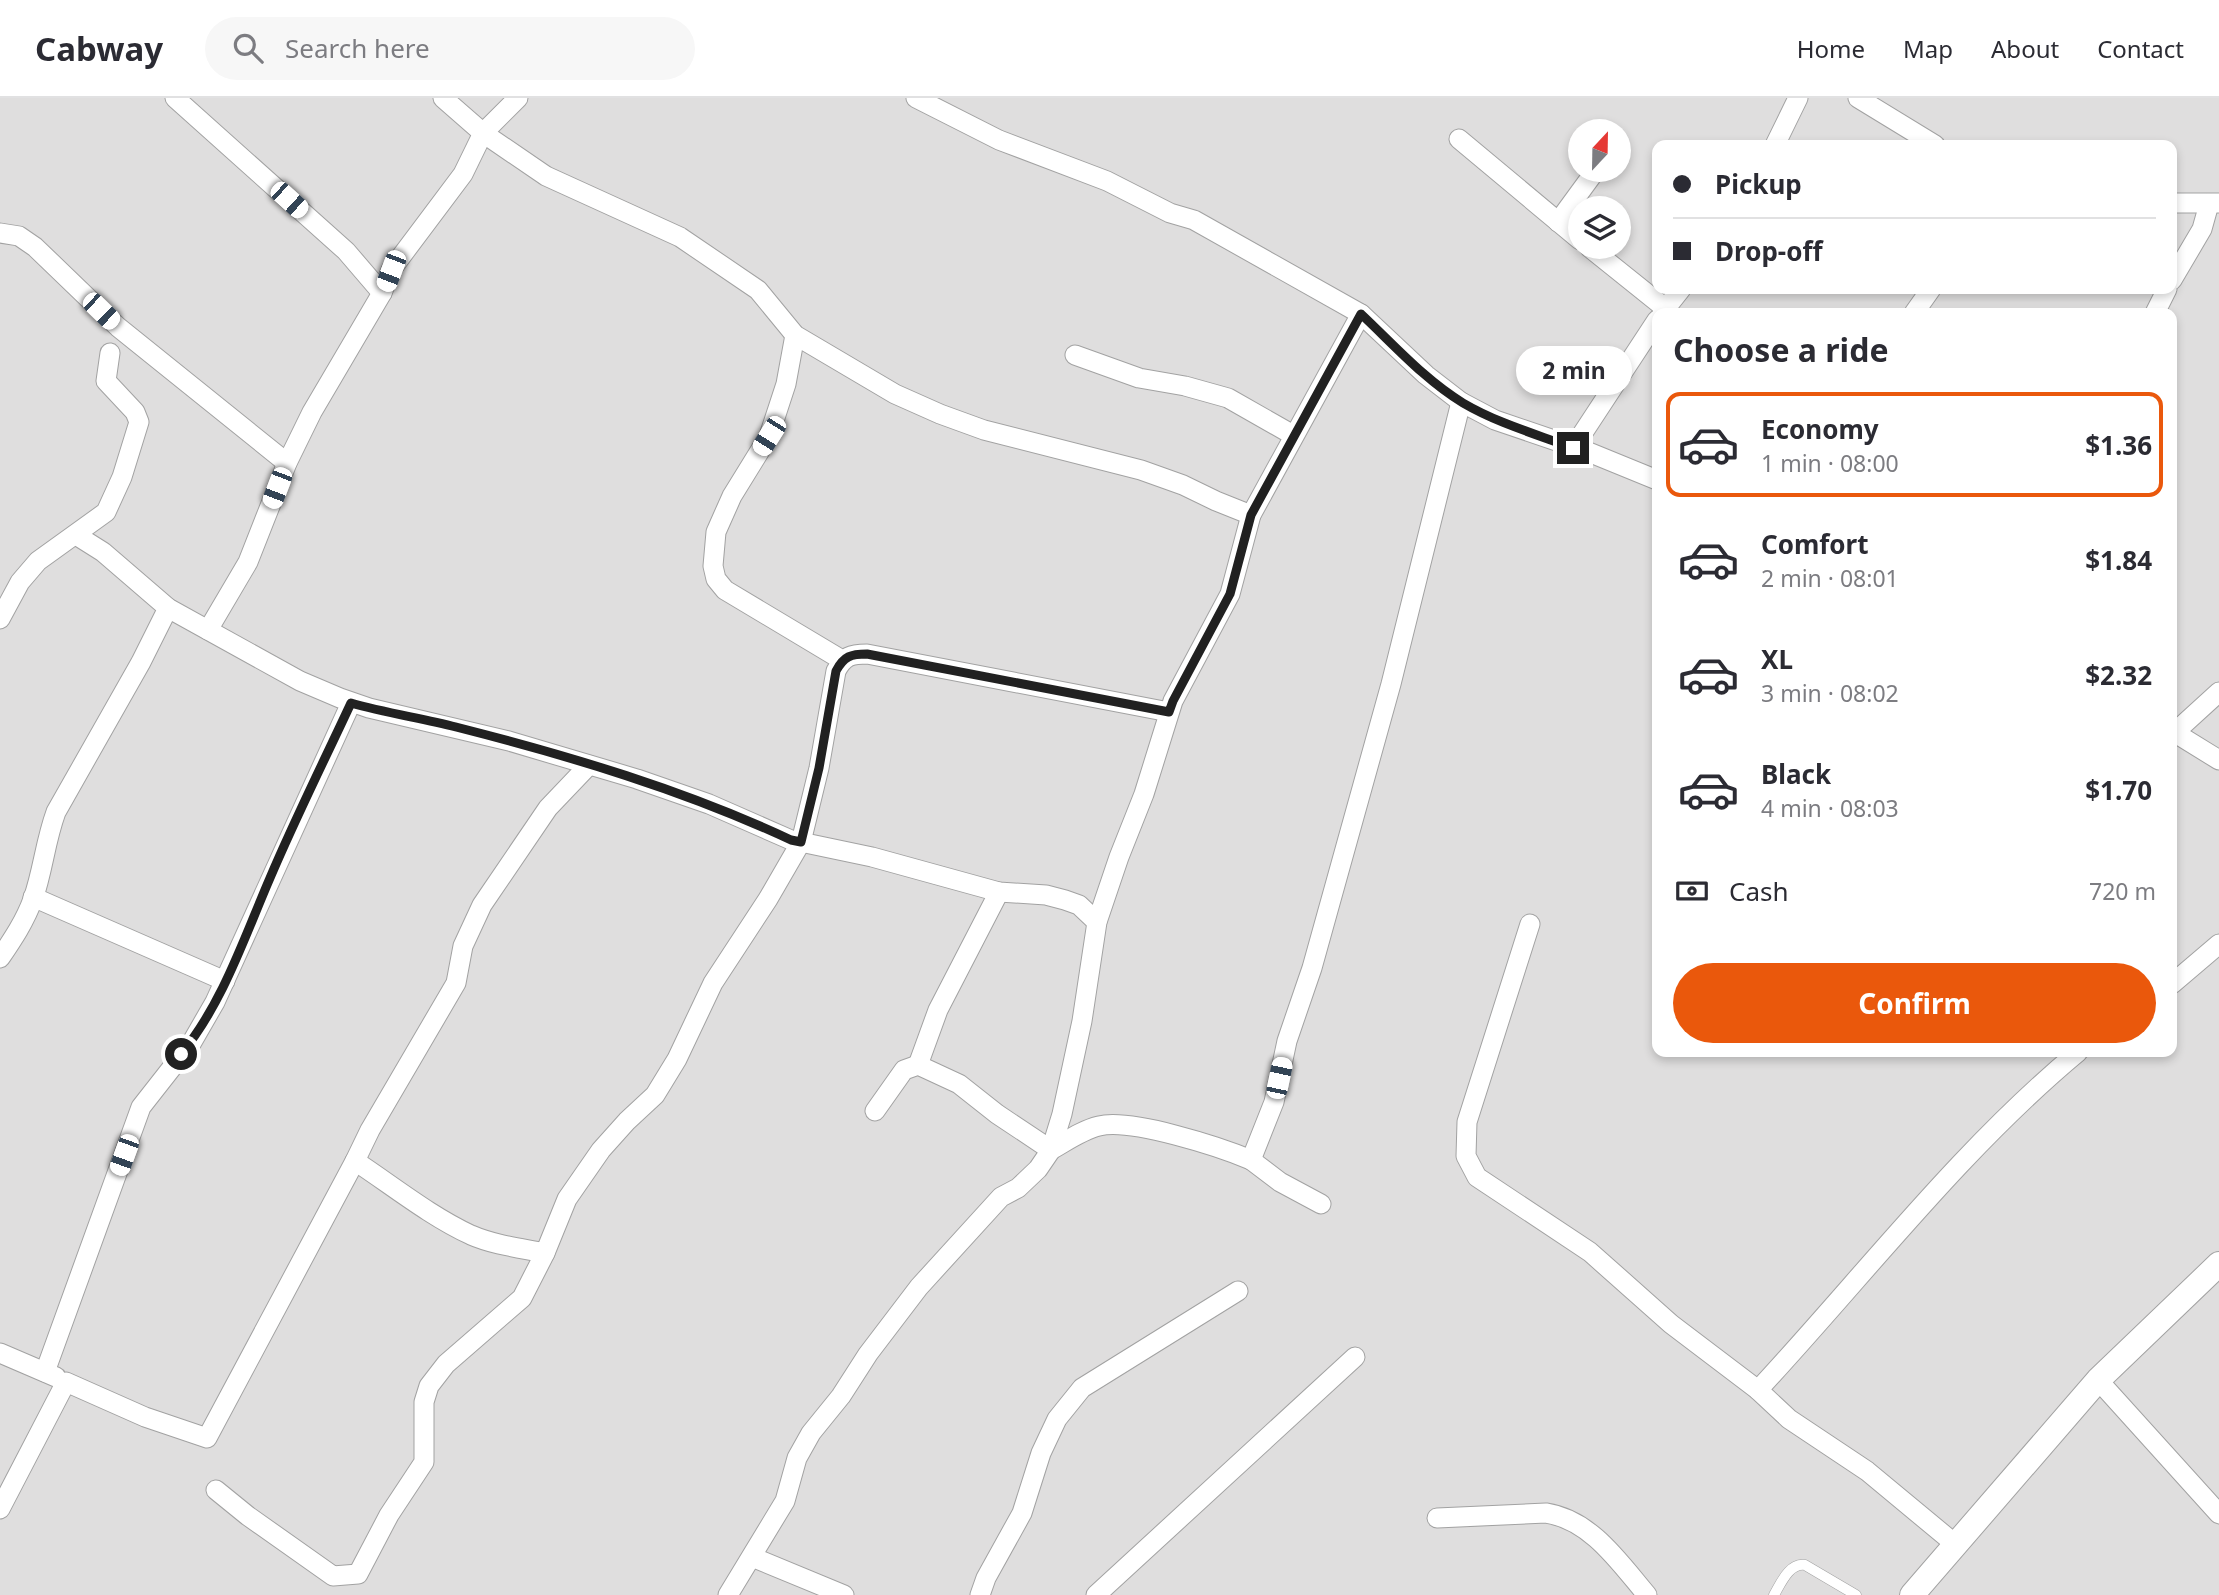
<!DOCTYPE html>
<meta charset="utf-8">
<style>
body{margin:0;font-family:"Noto Sans",sans-serif;background:#f7f7f7;color:#2b2b33;height:100vh;display:flex;flex-direction:column;font-size:26px;white-space:nowrap}
*{box-sizing:border-box;margin:0}
p{font-size:23px;color:#7c7c81}
.icon{flex:none;width:38px;height:38px;fill:none;stroke:currentColor;stroke-width:2;stroke-linecap:round;stroke-linejoin:round}
.map{position:relative;flex:1;overflow:hidden}
.details{position:absolute;left:1652px;top:210px;width:525px;height:749px;display:flex;flex-direction:column;background:#fff;border-radius:14px;box-shadow:0 4px 10px #0003}
.details>*{flex:none}
.hud{position:absolute;left:1652px;top:42px;width:525px;height:154px;border-radius:14px;box-shadow:0 4px 10px #0003;display:grid;align-content:center;height:154px;padding:0 21px;background:#fff}
.needle{width:46px;rotate:22deg}
.fabs{position:absolute;left:1568px;top:21px;display:grid;gap:14px}
.fabs a{display:grid;place-items:center;width:63px;height:63px;border-radius:50%;background:#fff;box-shadow:0 4px 10px #0003;font-size:35px}
.end{position:absolute;width:32px;height:32px;margin:-16px;border:9px solid #212121;background:#fff;box-shadow:0 0 0 4px #fff}
.from{border-radius:50%}
.bubble{position:absolute;height:49px;border-radius:24px;background:#fff;box-shadow:0 4px 10px #0003;font-size:23px;font-weight:700;line-height:49px;text-align:center}
.car{position:absolute;width:21px;height:42px;margin:-21px -10px;border-radius:9px;box-shadow:0 0 5px 2px #0007;background:linear-gradient(#fff 24%,#345 0 40%,#fff 0 76%,#345 0 86%,#fff 0)}
.hud b{display:flex;align-items:center;gap:24px;height:66px;font-size:26px}
.hud b+b{border-top:2px solid #e1e1e2}
.hud i{width:18px;height:18px;background:#2b2b33}
ul{padding:0;list-style:none}
li{display:flex;align-items:center;gap:21px;height:105px;margin:0 14px 10px;padding:0 7px;border:4px solid transparent;border-radius:14px}
li div{flex:1}
li b{display:block;font-size:26px}
li em{font-style:normal;font-weight:700}
li.current{border-color:#ea580c}
li>.icon{width:63px;height:63px;stroke-width:1.5}
h2{padding:0 21px;font-size:32px;line-height:84px}
.pay{display:flex;align-items:center;gap:18px;height:77px;padding:0 21px;font-size:26px}
.pay p{margin-inline-start:auto}
.cta{display:flex;gap:14px;margin-top:auto;padding:14px 21px}
.cta a{flex:1;height:80px;border-radius:42px;background:#ea580c;color:#fff;font-size:28px;font-weight:700;line-height:80px;text-align:center}
header{display:flex;align-items:center;gap:42px;box-sizing:border-box;height:98px;padding:0 35px;background:#fff;border-bottom:2px solid #e1e1e2}
header strong{font-size:33px}
nav{display:flex;gap:38px;margin-inline-start:auto;font-size:24px}
.search{width:490px;height:63px;background:#f7f7f7;display:flex;align-items:center;gap:18px;box-sizing:border-box;padding:0 24px;border-radius:38px;color:#7c7c81;font-size:26px}
.map>svg:first-child{display:block}
</style>
<header>
<strong>Cabway</strong>
<div class="search"><svg class="icon" aria-label="search" viewBox="0 0 24 24"><circle cx="10" cy="10" r="6"/><path d="M15 15l6 6"/></svg>Search here</div>
<nav><a>Home</a><a>Map</a><a>About</a><a>Contact</a></nav>
</header>
<div class="map">
<svg width="2219" height="1497" viewBox="0 0 2219 1497">
<rect width="100%" height="100%" fill="#f1eee9"/>
<!-- residential -->
<path fill="#dfdede" fill-rule="evenodd" d="M 0,0 L 2219,0 L 2219,1497 L 0,1497 ZM 1580,33 L 1619,33 L 1619,72 L 1580,72 ZM 1657,47 L 2172,47 L 2172,191 L 1657,191 ZM 1580,110 L 1619,110 L 1619,149 L 1580,149 ZM 1657,215 L 2172,215 L 2172,954 L 1657,954 Z"/>
<g fill="none" stroke-linecap="round" stroke-linejoin="round">
<defs>
<path id="service" d="M 1774,1497 C 1781,1485 1789,1465 1805,1467 L 1856,1497"/>
<g id="minor">
<polyline points="175,0 346,153 382,195"/>
<polyline points="443,0 483,35 546,78 680,139 758,192 795,237 895,296 940,316 984,332 1141,372 1183,387 1216,403 1251,417"/>
<polyline points="916,0 999,42 1107,83 1170,115 1194,122 1361,216 1426,277 1461,304 1495,322 1586,353 1657,382"/>
<polyline points="1858,0 1935,47"/>
<polyline points="1459,41 1580,142"/>
<polyline points="1775,47 1798,0"/>
<polyline points="2172,105 2219,105"/>
<polyline points="1558,124 1596,72"/>
<polyline points="0,135 19,138 35,149 118,229 287,365"/>
<polyline points="1589,149 1665,210"/>
<polyline points="2172,182 2202,131 2209,106"/>
<polyline points="1662,215 1681,191"/>
<polyline points="1914,215 1931,191"/>
<polyline points="2155,215 2167,191"/>
<polyline points="795,237 786,286 769,338 732,398 716,434 713,468 716,481 725,492 842,562"/>
<polyline points="1075,257 1139,280 1185,288 1228,300 1293,337"/>
<polyline points="1573,350 1657,222"/>
<polyline points="76,437 103,454 168,510 300,583 340,600 369,610 509,643 637,681 709,706 791,742 872,759 999,794 1046,797 1065,802 1079,807 1097,824"/>
<polyline points="0,521 20,484 38,463 106,414 122,379 139,324 135,314 106,283 110,255"/>
<polyline points="208,532 248,464 287,365 312,314 382,195 391,172 463,76 483,35 518,0"/>
<polyline points="2172,633 2219,662"/>
<polyline points="2174,635 2219,594"/>
<polyline points="33,799 225,883"/>
<polyline points="1530,826 1467,1024 1466,1058 1477,1079 1590,1154 1671,1226 1758,1292 1789,1321 1867,1373 1955,1446"/>
<path d="M 0,860 C 13,841 25,823 33,801 C 43,773 45,744 56,714 L 141,564 L 168,510"/>
<polyline points="2172,886 2219,846"/>
<polyline points="918,967 938,912 999,794"/>
<path d="M 875,1013 L 904,972 L 918,967 L 959,986 L 997,1016 L 1051,1052 C 1067,1043 1082,1032 1099,1028 C 1131,1020 1220,1049 1251,1062 L 1274,1004 L 1287,943 L 1312,870 L 1391,586 L 1461,304"/>
<polyline points="1251,1062 1280,1084 1321,1106"/>
<path d="M 355,1063 C 393,1088 430,1118 471,1137 C 494,1147 520,1150 545,1155"/>
<polyline points="0,1255 56,1279"/>
<polyline points="45,1274 141,1009 192,944 215,904 351,605"/>
<polyline points="2098,1282 2219,1416"/>
<path d="M 1758,1292 C 1863,1179 1959,1053 2078,954"/>
<path d="M 216,1392 L 248,1418 L 333,1478 L 358,1476 L 389,1417 L 424,1364 L 424,1304 L 429,1288 L 446,1266 L 522,1200 L 545,1155 L 567,1101 L 601,1052 L 627,1023 L 655,997 L 677,961 L 713,885 L 768,801 L 801,744 L 819,670 L 836,573 C 844,558 851,556 867,556 L 1169,614"/>
<polyline points="0,1411 66,1284 145,1319 207,1340 355,1063 370,1032 456,885 463,848 482,807 548,710 589,667"/>
<path d="M 1437,1420 L 1546,1415 C 1591,1422 1619,1464 1647,1497"/>
<polyline points="752,1459 844,1497"/>
<polyline points="728,1497 785,1403 797,1360 811,1335 841,1298 868,1256 919,1189 1001,1099 1018,1090 1038,1071 1051,1052 1062,1016 1082,923 1097,824 1119,759 1144,696 1173,603 1230,496 1251,417 1361,216"/>
<polyline points="980,1497 986,1480 1022,1415 1041,1355 1057,1321 1082,1290 1238,1193"/>
<polyline points="1096,1497 1355,1259"/>
</g>
<polyline id="tertiary" points="1912,1497 2098,1282 2219,1166"/>
</defs>
<!-- service casing -->
<use href="#service" stroke="#a2a2a2" stroke-width="11"/>
<!-- minor casing -->
<use href="#minor" stroke="#a2a2a2" stroke-width="21"/>
<!-- tertiary casing -->
<use href="#tertiary" stroke="#a2a2a2" stroke-width="26"/>
<!-- service -->
<use href="#service" stroke="#fff" stroke-width="10"/>
<!-- minor -->
<use href="#minor" stroke="#fff" stroke-width="19"/>
<!-- tertiary -->
<use href="#tertiary" stroke="#fff" stroke-width="24"/>
</g>
<g fill="none" stroke-linecap="round" stroke-linejoin="round">
<!-- route -->
<path stroke="#212121" stroke-width="9" d="M 181,956 C 223,905 244,840 270,780 C 295,721 324,663 351,605 C 386,615 421,620 456,629 C 570,658 684,692 791,742 L 801,744 L 819,670 L 836,573 C 844,558 851,556 867,556 L 1169,614 L 1173,603 L 1230,496 L 1251,417 L 1361,216 C 1393,246 1425,282 1463,305 C 1497,325 1536,336 1573,350"/>
</g>
</svg>
<div class="fabs">
<a><svg class="needle" viewBox="-14 -14 28 28"><path d="M0-13l5 13h-10z" fill="#e53935"/><path d="M0 13l5-13h-10z" fill="#7c7c81"/></svg></a>
<a><svg class="icon" aria-label="layers" viewBox="0 0 24 24"><path d="M12 4l9 5-9 5-9-5zM3 14l9 5 9-5"/></svg></a>
</div>
<i class="end from" style="left:181px;top:956px"></i>
<i class="end" style="left:1573px;top:350px"></i>
<div class="bubble" style="left:1516px;top:248px;width:116px">2 min</div>
<i class="car" style="left:289px;top:102px;rotate:132deg"></i>
<i class="car" style="left:391px;top:173px;rotate:201deg"></i>
<i class="car" style="left:101px;top:213px;rotate:134deg"></i>
<i class="car" style="left:769px;top:338px;rotate:212deg"></i>
<i class="car" style="left:277px;top:390px;rotate:201deg"></i>
<i class="car" style="left:1279px;top:980px;rotate:12deg"></i>
<i class="car" style="left:124px;top:1057px;rotate:200deg"></i>
<div class="hud">
<b><i class="from"></i>Pickup</b>
<b><i></i>Drop-off</b>
</div>
<section class="details">
<h2>Choose a ride</h2>
<ul>
<li class="current"><svg class="icon" aria-label="car" viewBox="0 0 24 24"><path d="M5 17H2v-5l4-1 3-4h7l3 4 3 1v5h-3M9 17h6M6 11h13"/><circle cx="7" cy="17" r="2"/><circle cx="17" cy="17" r="2"/></svg><div><b>Economy</b><p>1 min · 08:00</p></div><em>$1.36</em></li>
<li><svg class="icon" aria-label="car" viewBox="0 0 24 24"><path d="M5 17H2v-5l4-1 3-4h7l3 4 3 1v5h-3M9 17h6M6 11h13"/><circle cx="7" cy="17" r="2"/><circle cx="17" cy="17" r="2"/></svg><div><b>Comfort</b><p>2 min · 08:01</p></div><em>$1.84</em></li>
<li><svg class="icon" aria-label="car" viewBox="0 0 24 24"><path d="M5 17H2v-5l4-1 3-4h7l3 4 3 1v5h-3M9 17h6M6 11h13"/><circle cx="7" cy="17" r="2"/><circle cx="17" cy="17" r="2"/></svg><div><b>XL</b><p>3 min · 08:02</p></div><em>$2.32</em></li>
<li><svg class="icon" aria-label="car" viewBox="0 0 24 24"><path d="M5 17H2v-5l4-1 3-4h7l3 4 3 1v5h-3M9 17h6M6 11h13"/><circle cx="7" cy="17" r="2"/><circle cx="17" cy="17" r="2"/></svg><div><b>Black</b><p>4 min · 08:03</p></div><em>$1.70</em></li>
</ul>
<div class="pay"><svg class="icon" aria-label="cash" viewBox="0 0 24 24"><path d="M3 7h18v10H3z"/><circle cx="12" cy="12" r="2"/></svg>Cash<p>720 m</p></div>
<div class="cta"><a>Confirm</a></div>
</section>
</div>
